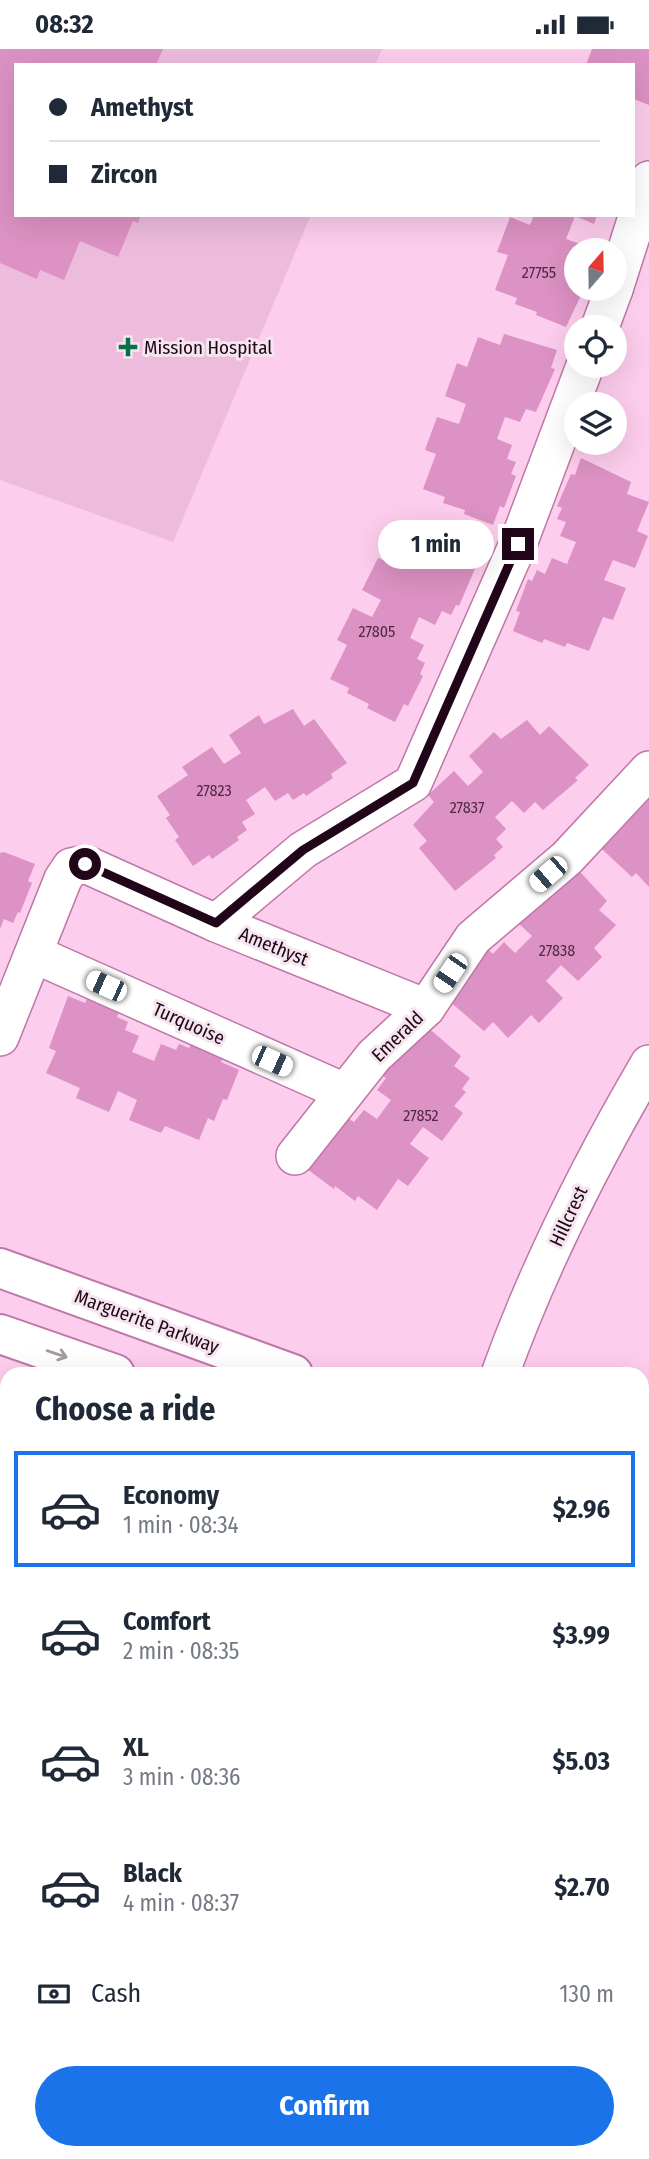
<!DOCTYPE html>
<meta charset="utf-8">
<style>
body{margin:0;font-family:"Fira Sans Condensed",sans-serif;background:#f2f2f3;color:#1f2937;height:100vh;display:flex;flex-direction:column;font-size:26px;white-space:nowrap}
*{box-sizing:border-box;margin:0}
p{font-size:23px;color:#747a83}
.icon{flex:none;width:38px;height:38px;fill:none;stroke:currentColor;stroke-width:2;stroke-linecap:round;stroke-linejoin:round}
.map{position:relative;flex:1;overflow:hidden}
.panel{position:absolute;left:0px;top:1318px;width:649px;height:793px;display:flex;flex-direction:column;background:#fff;border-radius:21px 21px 0 0;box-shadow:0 7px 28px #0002}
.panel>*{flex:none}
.guide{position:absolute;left:14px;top:14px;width:621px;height:154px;border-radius:0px;box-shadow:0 7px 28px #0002;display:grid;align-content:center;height:154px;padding:0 35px;background:#fff}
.needle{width:46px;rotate:20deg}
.controls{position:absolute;left:564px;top:189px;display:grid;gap:14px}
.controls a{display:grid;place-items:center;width:63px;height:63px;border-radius:50%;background:#fff;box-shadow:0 7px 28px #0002;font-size:35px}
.end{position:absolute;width:32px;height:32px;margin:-16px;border:9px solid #210619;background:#fff;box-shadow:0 0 0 4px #fff}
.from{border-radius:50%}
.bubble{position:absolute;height:49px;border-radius:24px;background:#fff;box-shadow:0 7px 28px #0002;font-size:23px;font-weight:700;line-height:49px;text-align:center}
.car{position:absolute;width:21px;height:42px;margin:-21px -10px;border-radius:9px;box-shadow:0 0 5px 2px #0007;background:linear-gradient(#fff 24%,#345 0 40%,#fff 0 76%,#345 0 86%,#fff 0)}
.guide b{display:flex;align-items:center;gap:24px;height:66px;font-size:26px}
.guide b+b{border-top:2px solid #e0e1e3}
.guide i{width:18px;height:18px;background:#1f2937}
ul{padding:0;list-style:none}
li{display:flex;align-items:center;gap:21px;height:116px;margin:0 14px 10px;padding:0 21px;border:4px solid transparent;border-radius:0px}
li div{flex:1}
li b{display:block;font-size:26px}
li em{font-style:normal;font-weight:700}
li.on{border-color:#1a73e8}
li>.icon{width:63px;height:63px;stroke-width:1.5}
h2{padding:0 35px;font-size:32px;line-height:84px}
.pay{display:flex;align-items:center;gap:18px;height:77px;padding:0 35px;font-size:26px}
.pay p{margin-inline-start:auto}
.button{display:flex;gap:14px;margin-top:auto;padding:14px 35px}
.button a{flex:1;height:80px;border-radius:42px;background:#1a73e8;color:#fff;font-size:28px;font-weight:700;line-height:80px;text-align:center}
.status{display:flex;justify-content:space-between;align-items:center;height:49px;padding:0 35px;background:#fff;direction:ltr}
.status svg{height:19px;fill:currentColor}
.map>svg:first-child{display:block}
</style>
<div class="status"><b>08:32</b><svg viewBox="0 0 49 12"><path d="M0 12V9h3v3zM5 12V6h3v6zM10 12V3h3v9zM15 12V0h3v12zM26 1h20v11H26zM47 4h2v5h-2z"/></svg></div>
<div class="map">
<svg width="649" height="2110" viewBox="0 0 649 2110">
<rect width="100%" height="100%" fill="#fccdec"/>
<!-- built -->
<polygon fill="#edbbdc" points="0,0 382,0 375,16 16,16 16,166 311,166 173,493 0,431"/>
<!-- building -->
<g fill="#dc92c4">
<polygon points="0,0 163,0 156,16 16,16 16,166 141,166 138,174 133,172 118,208 80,192 64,231 40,221 37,230 0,214"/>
<polygon points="592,0 649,0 649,56 634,50 634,16 586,16"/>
<polygon points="534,166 597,166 594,175 575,167 566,190 586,197 584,201 576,201 576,240 584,240 566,278 536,266 537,263 515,255 517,249 495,241 508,206 497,203 510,168 530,176"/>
<polygon points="504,285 557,301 551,319 555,320 536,363 526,360 520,373 505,368 497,390 512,396 507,410 516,413 511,425 516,427 504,459 500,457 493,476 464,465 465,461 443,454 445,448 423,440 436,405 425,401 437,368 459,375 466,355 445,347 457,314 467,318 478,288 500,296"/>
<polygon points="581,409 631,433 627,445 649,453 637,482 648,487 635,519 613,511 604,531 626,539 613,571 603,568 589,602 567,594 565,598 544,590 542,594 513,582 520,563 516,562 528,530 532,532 537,521 545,525 552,509 567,515 576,493 560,487 566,473 557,470 562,459 557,457 571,425 575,426"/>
<polygon points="401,485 423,496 429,485 480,508 459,557 456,556 451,566 442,562 435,576 419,568 410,589 424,596 417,610 425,614 420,625 423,627 408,657 404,655 395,673 367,659 369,655 347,644 349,639 330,630 347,596 337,591 353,559 372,568 381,551 362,541 378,509 388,513"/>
<polygon points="293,660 304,677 314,670 347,714 331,725 333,729 306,747 304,744 293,751 288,744 275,752 265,738 246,751 255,765 242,773 247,781 237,788 239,791 212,810 209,806 193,817 175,791 179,788 166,769 170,766 157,747 188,726 182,718 212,698 224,715 241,704 229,686 259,666 264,675"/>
<polygon points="527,671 540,686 549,677 589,716 575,729 578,731 543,761 535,753 524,764 512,752 495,768 506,780 496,790 503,798 494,806 496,809 455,842 419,799 427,792 413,776 434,753 428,746 454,722 468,737 483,723 469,707 494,683 501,690"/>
<polygon points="639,746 646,752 649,749 649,838 636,824 632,828 591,790"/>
<polygon points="4,803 35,815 28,832 32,834 20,864 18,863 13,874 4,870 0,880 0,804"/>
<polygon points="569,811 607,852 599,861 616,876 594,899 602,908 578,932 561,916 546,932 563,949 539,974 531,966 508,989 493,973 484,982 441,945 486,898 493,905 504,893 515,904 532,887 517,873"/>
<polygon points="68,947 85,954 87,950 119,964 117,968 128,973 125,981 139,987 132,1003 154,1012 161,995 176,1001 179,995 189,999 191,995 223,1009 221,1013 239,1021 227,1051 223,1050 214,1072 208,1069 199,1091 165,1077 161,1084 129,1071 137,1051 118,1042 109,1063 76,1049 80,1039 46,1024 56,1002 49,999"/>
<polygon points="419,971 461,1007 454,1017 470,1029 462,1040 466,1043 454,1057 463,1064 442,1092 423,1078 410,1095 429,1109 408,1137 398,1130 377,1161 358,1147 355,1152 335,1137 334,1140 307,1120 346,1068 354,1073 364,1061 377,1070 391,1051 377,1041 386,1029 379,1024"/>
<polygon points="7,1477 7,1518 0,1513 0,1487"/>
<polygon points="7,1543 7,1743 0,1743 0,1553"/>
</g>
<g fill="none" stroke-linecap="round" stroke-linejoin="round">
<defs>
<g id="minor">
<polyline points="614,240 649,131"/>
<polyline points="600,278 614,240"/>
<polyline points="216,874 303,801 413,734 518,495 585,317"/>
<polyline points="34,905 344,1043"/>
<polyline points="0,988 63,830 71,818 85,815 216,874 426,959"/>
<polyline points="295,1107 374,1007 426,959 473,889 567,809 649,721"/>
<path d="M 500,1325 C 539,1217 591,1114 649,1015"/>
<polyline points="0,2045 7,2048"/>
<polyline points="399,2110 399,2104"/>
</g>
<g id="major">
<polyline points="0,1219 293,1325"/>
<polyline points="0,1285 115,1325"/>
<polyline points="642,1412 649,1413"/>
<polyline points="642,1470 649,1471"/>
</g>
</defs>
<!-- minor casing -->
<use href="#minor" stroke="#bf77a8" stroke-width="40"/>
<!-- major casing -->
<use href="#major" stroke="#bf77a8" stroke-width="42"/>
<!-- minor -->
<use href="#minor" stroke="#fff" stroke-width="37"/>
<!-- major -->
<use href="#major" stroke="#fff" stroke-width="38"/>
</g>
<!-- one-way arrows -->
<defs><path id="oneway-shaft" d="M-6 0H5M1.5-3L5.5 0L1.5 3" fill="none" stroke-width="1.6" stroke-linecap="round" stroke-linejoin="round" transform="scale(1.75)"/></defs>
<use stroke="#a69ba3" href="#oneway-shaft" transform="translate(57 1305) rotate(19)"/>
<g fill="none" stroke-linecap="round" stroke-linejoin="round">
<!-- route -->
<polyline stroke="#210619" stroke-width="9" points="85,815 216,874 303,801 413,734 518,495"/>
</g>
<!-- markers -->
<path fill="#057149" stroke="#f5e5ef" stroke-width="2.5" d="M124.5 287.5h7v7h7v7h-7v7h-7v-7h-7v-7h7z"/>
<g text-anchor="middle" stroke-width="6" stroke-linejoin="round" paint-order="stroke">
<!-- number labels -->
<g font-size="16" fill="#502944">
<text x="539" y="229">27755</text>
<text x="377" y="588">27805</text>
<text x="214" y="747">27823</text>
<text x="467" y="764">27837</text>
<text x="557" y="907">27838</text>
<text x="421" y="1072">27852</text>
</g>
<!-- poi labels -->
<g font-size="19" fill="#210619" stroke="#f5e5ef" text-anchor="start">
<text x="144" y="305">Mission Hospital</text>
</g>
<!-- street labels -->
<g font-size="19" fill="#210619" stroke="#f5e5ef">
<text transform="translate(274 897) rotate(22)" y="7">Amethyst</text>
<text transform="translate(189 974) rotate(24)" y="7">Turquoise</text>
<text transform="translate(397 987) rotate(-44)" y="7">Emerald</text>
<text transform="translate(568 1167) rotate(-65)" y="7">Hillcrest</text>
<text transform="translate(147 1272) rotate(20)" y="7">Marguerite Parkway</text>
</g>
</g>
</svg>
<div class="controls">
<a><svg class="needle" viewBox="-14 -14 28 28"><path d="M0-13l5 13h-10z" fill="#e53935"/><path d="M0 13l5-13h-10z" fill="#747a83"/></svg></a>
<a><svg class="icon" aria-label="locate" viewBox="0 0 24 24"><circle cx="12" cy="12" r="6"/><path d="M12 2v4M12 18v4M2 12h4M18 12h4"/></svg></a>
<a><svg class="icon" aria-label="layers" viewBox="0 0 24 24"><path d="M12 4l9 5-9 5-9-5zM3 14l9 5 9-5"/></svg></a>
</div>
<i class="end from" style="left:85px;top:815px"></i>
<i class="end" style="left:518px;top:495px"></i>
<div class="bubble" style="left:378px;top:471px;width:116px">1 min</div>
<i class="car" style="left:548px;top:825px;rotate:229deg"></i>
<i class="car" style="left:450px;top:924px;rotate:214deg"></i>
<i class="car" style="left:106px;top:937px;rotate:294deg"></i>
<i class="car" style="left:272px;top:1012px;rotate:114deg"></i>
<div class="guide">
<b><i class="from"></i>Amethyst</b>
<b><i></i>Zircon</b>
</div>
<section class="panel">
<h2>Choose a ride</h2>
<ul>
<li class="on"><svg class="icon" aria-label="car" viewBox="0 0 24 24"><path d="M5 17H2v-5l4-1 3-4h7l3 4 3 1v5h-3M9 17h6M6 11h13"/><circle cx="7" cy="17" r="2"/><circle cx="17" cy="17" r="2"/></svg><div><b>Economy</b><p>1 min · 08:34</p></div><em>$2.96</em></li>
<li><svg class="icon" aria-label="car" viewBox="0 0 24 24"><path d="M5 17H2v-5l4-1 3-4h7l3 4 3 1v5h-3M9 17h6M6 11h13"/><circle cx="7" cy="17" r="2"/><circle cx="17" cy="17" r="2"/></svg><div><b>Comfort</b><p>2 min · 08:35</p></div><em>$3.99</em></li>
<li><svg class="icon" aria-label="car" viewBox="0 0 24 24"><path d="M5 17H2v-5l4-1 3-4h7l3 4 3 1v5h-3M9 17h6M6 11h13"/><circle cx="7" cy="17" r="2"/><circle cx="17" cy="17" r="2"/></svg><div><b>XL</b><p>3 min · 08:36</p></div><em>$5.03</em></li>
<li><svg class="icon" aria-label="car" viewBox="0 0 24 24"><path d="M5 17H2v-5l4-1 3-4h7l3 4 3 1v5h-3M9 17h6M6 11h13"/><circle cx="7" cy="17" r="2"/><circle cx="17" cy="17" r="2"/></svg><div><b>Black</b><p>4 min · 08:37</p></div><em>$2.70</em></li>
</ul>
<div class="pay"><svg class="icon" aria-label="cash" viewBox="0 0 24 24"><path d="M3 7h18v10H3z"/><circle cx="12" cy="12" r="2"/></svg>Cash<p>130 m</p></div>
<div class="button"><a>Confirm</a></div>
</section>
</div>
